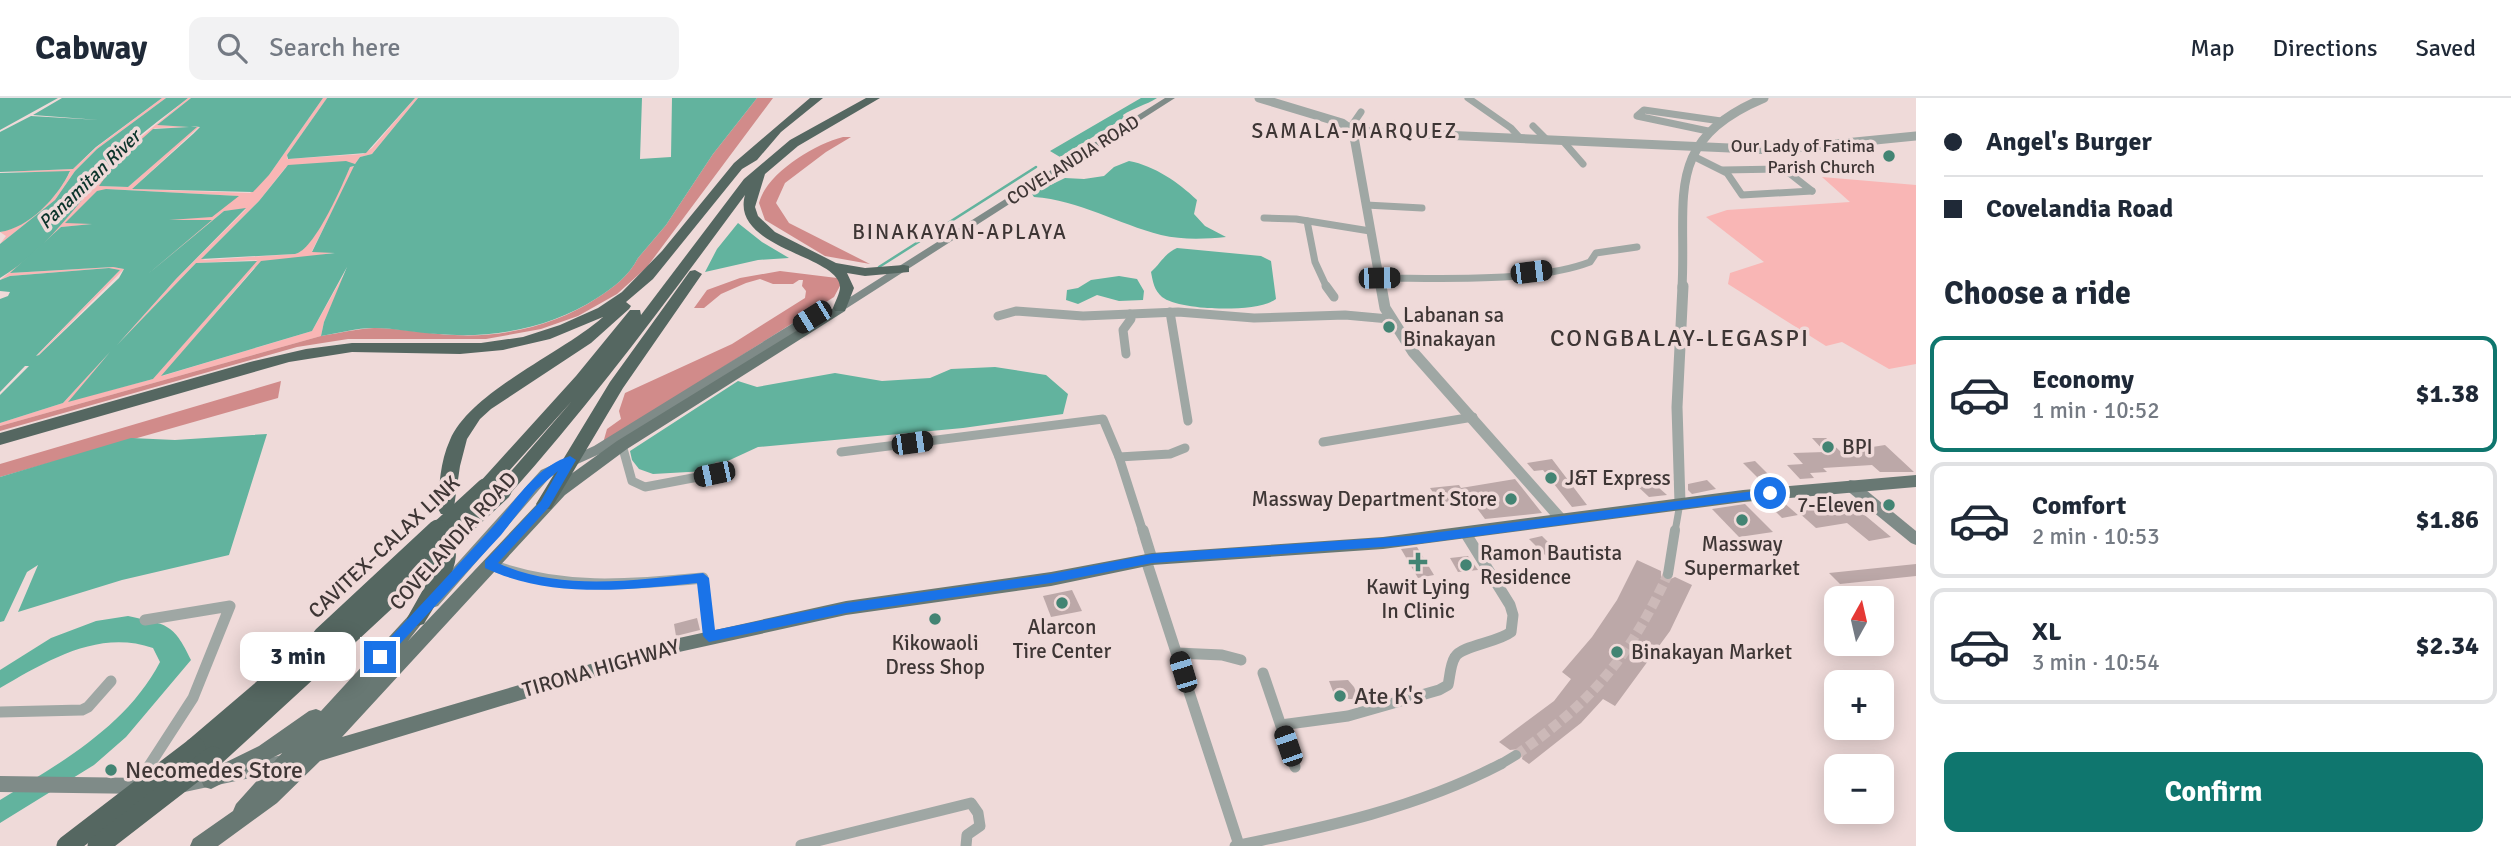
<!DOCTYPE html>
<meta charset="utf-8">
<style>
body{margin:0;font-family:Signika,sans-serif;background:#f2f2f3;color:#1f2937;height:100vh;display:flex;flex-direction:column;font-size:26px;white-space:nowrap}
*{box-sizing:border-box;margin:0}
p{font-size:23px;color:#747a83}
.icon{flex:none;width:38px;height:38px;fill:none;stroke:currentColor;stroke-width:2;stroke-linecap:round;stroke-linejoin:round}
.map{position:relative;flex:1;overflow:hidden}
.side{display:flex;flex-direction:column;background:#fff;width:595px}
.side>*{flex:none}
.top-card{display:grid;align-content:center;height:154px;padding:0 28px;background:#fff}
.needle{width:46px;rotate:8deg}
.controls{position:absolute;left:1824px;top:488px;display:grid;gap:14px}
.controls a{display:grid;place-items:center;width:70px;height:70px;border-radius:14px;background:#fff;box-shadow:0 4px 18px #0003;font-size:35px}
.end{position:absolute;width:32px;height:32px;margin:-16px;border:9px solid #1a73e8;background:#fff;box-shadow:0 0 0 4px #fff}
.from{border-radius:50%}
.bubble{position:absolute;height:49px;border-radius:14px;background:#fff;box-shadow:0 4px 18px #0003;font-size:23px;font-weight:700;line-height:49px;text-align:center}
.car{position:absolute;width:21px;height:42px;margin:-21px -10px;border-radius:9px;box-shadow:0 0 5px 2px #0007;background:linear-gradient(#222 24%,#8ab4d8 0 40%,#222 0 76%,#8ab4d8 0 86%,#222 0)}
.top-card b{display:flex;align-items:center;gap:24px;height:66px;font-size:26px}
.top-card b+b{border-top:2px solid #e0e1e3}
.top-card i{width:18px;height:18px;background:#1f2937}
ul{padding:0;list-style:none}
li{display:flex;align-items:center;gap:21px;height:116px;margin:0 14px 10px;padding:0 14px;border:4px solid #e0e1e3;border-radius:14px}
li div{flex:1}
li b{display:block;font-size:26px}
li em{font-style:normal;font-weight:700}
li.current{border-color:#0f766e}
li>.icon{width:63px;height:63px;stroke-width:1.5}
h2{padding:0 28px;font-size:32px;line-height:84px}
.cta{display:flex;gap:14px;margin-top:auto;padding:14px 28px}
.cta a{flex:1;height:80px;border-radius:14px;background:#0f766e;color:#fff;font-size:28px;font-weight:700;line-height:80px;text-align:center}
header{display:flex;align-items:center;gap:42px;box-sizing:border-box;height:98px;padding:0 35px;background:#fff;border-bottom:2px solid #e0e1e3}
header strong{font-size:33px}
nav{display:flex;gap:38px;margin-inline-start:auto;font-size:24px}
.search{width:490px;height:63px;background:#f2f2f3;display:flex;align-items:center;gap:18px;box-sizing:border-box;padding:0 24px;border-radius:14px;color:#747a83;font-size:26px}
main{display:flex;flex:1;min-height:0}
.map>svg:first-child{display:block}
</style>
<header>
<strong>Cabway</strong>
<div class="search"><svg class="icon" aria-label="search" viewBox="0 0 24 24"><circle cx="10" cy="10" r="6"/><path d="M15 15l6 6"/></svg>Search here</div>
<nav><a>Map</a><a>Directions</a><a>Saved</a></nav>
</header>
<main>
<div class="map">
<svg width="1916" height="748" viewBox="0 0 1916 748">
<rect width="100%" height="100%" fill="#efdad9"/>
<!-- green -->
<g fill="#f9b6b5" fill-rule="evenodd">
<path d="M 162,0 L 166,0 L 97,51 L 75,73 L 55,102 L 0,146 L 6,138 L 0,134 C 29,129 57,100 70,74 L 0,74 L 73,71 L 97,49 Z"/>
<path d="M 188,0 L 191,0 L 157,27 L 199,29 L 132,91 L 250,95 L 269,77 L 323,0 L 327,0 L 287,57 L 287,61 L 363,56 L 372,50 L 415,0 L 418,0 L 372,56 L 360,59 L 355,66 L 286,69 L 259,103 L 203,159 L 202,161 L 205,162 L 295,156 C 314,152 341,88 350,69 L 355,68 L 312,153 L 336,154 L 254,170 L 162,278 L 312,233 L 348,169 L 324,224 L 321,238 L 0,328 L 0,325 L 63,305 L 111,253 L 69,303 L 153,281 L 257,162 L 196,165 L 117,247 L 176,181 L 246,111 L 224,113 L 148,176 L 211,122 L 168,122 L 238,98 L 106,91 L 93,126 L 61,129 L 11,175 L 113,169 L 124,171 L 39,257 L 36,259 L 120,172 L 109,170 L 10,178 L 0,182 L 28,159 L 70,116 L 123,54 ZM 196,29 L 128,89 L 100,88 L 116,64 L 155,30 Z"/>
<polygon points="1822,79 1916,87 1916,266 1889,271 1842,244 1826,248 1728,186 1730,175 1764,164 1706,119 1727,112 1850,104"/>
</g>
<!-- forest -->
<g fill="#d18b8a">
<path d="M 757,0 L 773,0 L 647,169 L 617,196 L 578,218 L 541,231 L 486,241 L 348,241 L 297,249 L 0,333 L 0,328 L 321,238 C 339,235 356,231 374,230 C 401,230 427,236 454,237 C 502,240 557,227 597,200 C 614,189 628,179 638,160 L 666,127 L 713,56 Z"/>
<path d="M 843,39 L 851,39 L 826,54 L 785,85 L 776,105 L 789,125 L 870,166 L 825,158 L 765,122 L 759,105 C 766,76 814,46 843,39 Z"/>
<polygon points="780,173 837,180 841,186 834,199 603,345 607,331 621,321 619,313 625,295 732,246 805,200 806,193 802,188 803,182 799,182 793,186 773,186 760,181 746,185 721,196 704,210 694,210 707,192 740,180"/>
<polygon points="281,283 278,300 0,379 0,366"/>
</g>
<!-- water -->
<g fill="#62b39e">
<polygon points="0,0 58,0 0,32"/>
<polygon points="62,0 162,0 96,49 73,71 0,74 0,34 31,18 99,22 33,17"/>
<path d="M 166,0 L 188,0 C 163,20 134,39 113,64 C 79,104 47,152 0,180 L 0,146 L 55,102 L 75,73 L 97,51 Z"/>
<polygon points="191,0 323,0 269,77 253,94 132,91 193,36 200,29 191,28 197,29 128,89 99,88 116,64 153,31 189,29 157,27"/>
<polygon points="327,0 415,0 366,55 288,61 287,57"/>
<path d="M 418,0 L 642,0 L 640,61 L 671,59 L 672,0 L 757,0 L 713,56 L 666,127 L 638,160 C 628,179 614,189 597,200 C 551,230 492,241 438,236 C 417,235 395,230 374,230 C 356,230 339,235 321,238 L 324,224 L 347,169 L 312,233 L 161,278 L 261,163 L 335,155 L 312,154 L 354,68 L 350,69 C 342,88 314,153 295,156 L 201,161 L 259,103 L 288,67 L 346,63 L 355,66 L 360,59 L 372,56 Z"/>
<path d="M 1141,0 L 1157,0 C 1146,7 1133,10 1123,17 L 1124,20 L 1060,59 L 1050,53 Z"/>
<path d="M 1129,63 C 1155,68 1178,84 1197,102 L 1194,116 L 1205,128 L 1226,139 C 1205,141 1182,142 1161,137 C 1118,126 1079,102 1034,99 L 1032,96 L 1065,80 L 1084,81 L 1104,78 L 1114,69 Z"/>
<path d="M 70,73 C 58,99 29,130 0,134 L 0,75 Z"/>
<polygon points="106,91 239,98 212,119 169,122 212,122 148,176 224,113 246,110 176,181 117,247 196,165 257,163 153,281 68,304 110,254 63,305 0,325 0,297 29,268 25,268 0,294 0,201 8,198 10,194 0,193 0,182 10,178 109,170 120,172 36,258 39,257 119,180 124,171 113,169 10,175 61,129 92,126 65,125 97,93"/>
<polygon points="738,125 762,144 789,160 758,162 705,174 717,151"/>
<path d="M 1177,150 L 1261,158 L 1271,163 L 1276,201 C 1258,215 1180,213 1162,199 C 1154,192 1153,184 1151,174 C 1161,165 1164,156 1177,150 Z"/>
<polygon points="1119,178 1137,181 1144,193 1143,202 1119,203 1097,197 1078,206 1066,202 1067,192 1078,190 1091,182"/>
<polygon points="995,269 1046,277 1068,296 1063,316 963,330 758,349 706,373 653,376 639,371 632,362 630,353 738,283 757,289 835,275 882,283 930,280 951,271"/>
<polygon points="267,336 229,457 122,482 18,514 38,467 27,474 4,523 0,524 0,379 131,340 175,342"/>
<path d="M 128,518 C 167,527 173,524 191,562 L 126,639 L 94,667 L 0,725 L 0,702 C 60,665 126,629 160,564 L 153,550 C 98,531 47,563 0,590 L 0,572 L 51,540 L 96,523 Z"/>
</g>
<g fill="none" stroke-linecap="round" stroke-linejoin="round">
<!-- stream -->
<polyline stroke="#62b39e" stroke-width="2.5" points="879,169 1036,69"/>
</g>
<!-- building -->
<g fill="#bca8a8">
<polygon points="1812,340 1826,340 1841,354 1885,347 1914,374 1880,374 1872,367 1823,370 1827,374 1810,375 1814,380 1800,381 1787,367 1803,366 1793,355 1825,354"/>
<polygon points="1552,361 1587,407 1572,409 1543,372 1534,373 1527,365"/>
<polygon points="1755,363 1776,384 1764,386 1743,365"/>
<polygon points="1515,381 1542,415 1485,421 1473,405 1442,408 1430,390 1459,387 1461,390"/>
<polygon points="1631,382 1658,389 1667,397 1649,399"/>
<polygon points="1707,382 1716,391 1692,396 1688,392 1688,386"/>
<polygon points="1783,404 1798,417 1782,420 1768,406"/>
<polygon points="1849,404 1891,439 1869,443 1847,425 1816,430 1798,414"/>
<polygon points="1745,406 1773,434 1739,439 1712,411"/>
<polygon points="1542,438 1564,460 1552,464 1529,441"/>
<polygon points="1417,449 1434,477 1418,480 1401,451"/>
<polygon points="1468,458 1478,472 1458,474 1450,460"/>
<polygon points="1637,462 1661,473 1661,479 1666,483 1675,479 1692,487 1670,533 1615,608 1603,601 1581,625 1529,666 1522,661 1523,656 1520,651 1510,652 1499,644 1554,603 1571,581 1562,574 1592,539 1617,502"/>
<polygon points="1916,466 1916,478 1840,486 1829,475"/>
<polygon points="1072,492 1082,513 1051,519 1043,498"/>
<polygon points="697,520 700,532 676,538 674,526"/>
<polygon points="1348,582 1354,589 1359,601 1336,601 1329,583"/>
</g>
<g fill="none" stroke-linecap="round" stroke-linejoin="round">
<!-- pedestrian-tunnel -->
<path stroke="#ccb9b8" stroke-width="10" stroke-dasharray="10 4.5" stroke-linecap="butt" d="M 1516,657 C 1592,604 1629,560 1668,476"/>
<!-- pedestrian-far1 -->
<polyline stroke="#9fa7a4" stroke-width="7" points="1675,434 1680,405"/>
<!-- pedestrian -->
<g stroke="#9fa7a4" stroke-width="10">
<polyline points="1668,476 1675,432"/>
<polyline points="1501,666 1516,657"/>
</g>
<!-- minor-far2 -->
<g stroke="#9fa7a4" stroke-width="7">
<polyline points="1468,0 1511,30 1520,40"/>
<polyline points="1533,28 1546,41"/>
<polyline points="1350,30 1361,14"/>
<polyline points="1708,33 1637,18 1644,12 1721,23"/>
<polyline points="1562,42 1583,66"/>
<polyline points="1693,58 1727,75 1742,97 1812,93"/>
<polyline points="1723,72 1784,71 1812,93"/>
<polyline points="1366,107 1422,110"/>
<polyline points="1264,120 1296,121 1370,133"/>
<polyline points="1307,123 1315,164 1327,190"/>
<path d="M 1379,180 C 1439,180 1535,185 1590,164 L 1596,155 L 1637,149"/>
</g>
<!-- minor-far1 -->
<g stroke="#9fa7a4" stroke-width="9">
<polyline points="1326,188 1334,199"/>
<polyline points="1170,214 1188,323"/>
<polyline points="998,218 1016,213 1083,218 1178,214 1254,220 1345,217 1389,221"/>
<polyline points="1126,256 1123,232 1131,221 1130,216"/>
<polyline points="1323,344 1473,319"/>
<polyline points="622,347 632,383 645,389 714,376 718,368"/>
<polyline points="841,354 1103,321 1119,359 1143,434"/>
<polyline points="1119,359 1170,356 1185,350"/>
</g>
<!-- minor -->
<g stroke="#9fa7a4" stroke-width="11">
<polyline points="1143,432 1152,461"/>
<polyline points="1146,462 1239,747"/>
<path d="M 489,466 C 559,493 629,487 703,480 L 709,538"/>
<polyline points="1177,555 1222,557 1241,562"/>
<polyline points="1263,575 1295,669"/>
<polyline points="0,614 82,612 88,609 111,583"/>
<path d="M 1281,627 L 1348,618 L 1439,592 L 1448,587 C 1450,579 1450,567 1455,559 C 1462,547 1497,545 1511,534 L 1513,517 L 1510,507 L 1466,436"/>
<polyline points="136,688 193,600 230,508 145,522"/>
<polyline points="801,747 971,705 978,715 980,728 967,737 966,748"/>
<path d="M 1235,748 C 1327,729 1417,710 1501,666"/>
</g>
<!-- tertiary-far1 -->
<g stroke="#9fa7a4" stroke-width="9">
<polyline points="1259,0 1342,25 1353,33 1381,190"/>
<polyline points="1353,33 1774,52 1916,38"/>
<path d="M 1682,190 C 1687,99 1662,43 1764,0"/>
</g>
<!-- tertiary -->
<g stroke="#9fa7a4" stroke-width="11">
<polyline points="1381,188 1385,210 1413,254 1561,421"/>
<polyline points="1680,405 1677,309 1683,188"/>
</g>
<!-- secondary -->
<g fill="#7f8b88" fill-rule="evenodd">
<polygon points="1165,0 1175,0 844,212 837,213 837,218 816,222 604,354 551,378 438,508 432,510 426,508 424,504 426,500 541,372 594,348 808,216 836,212 836,208"/>
<polygon points="1850,382 1855,383 1916,433 1916,447 1911,445 1845,391 1843,387"/>
<polygon points="287,656 293,658 296,664 293,670 287,672 180,695 174,693 171,687 174,681 180,679"/>
<polygon points="0,678 146,680 152,682 155,688 152,694 146,696 0,694"/>
</g>
<!-- primary -->
<polygon fill="#687873" fill-rule="evenodd" points="840,206 845,207 845,213 627,351 565,397 342,639 679,540 846,503 1051,474 1152,455 1383,439 1743,392 1916,377 1916,389 1743,404 1383,451 1152,467 1051,488 846,517 679,554 320,663 277,705 218,748 190,748 193,741 233,713 236,706 282,655 211,691 204,689 201,682 204,675 259,648 309,613 316,611 321,613 411,515 417,513 423,515 426,520 408,543 553,389 617,343"/>
<!-- motorway -->
<g fill="#556761" fill-rule="evenodd">
<path d="M 810,0 L 823,0 L 781,34 L 757,62 L 742,71 L 653,181 L 626,204 L 631,208 L 629,211 L 591,245 L 491,311 L 480,321 L 467,341 L 460,368 L 453,416 L 441,416 L 438,411 C 439,388 440,364 450,342 C 471,293 561,256 603,219 L 550,241 L 503,252 L 460,256 L 352,254 L 289,264 L 0,347 L 0,335 L 250,264 L 306,251 L 352,245 L 481,245 L 523,239 L 560,227 L 598,210 L 622,194 L 662,153 L 734,65 Z"/>
<path d="M 866,0 L 880,0 L 798,48 L 765,76 L 755,109 L 758,118 L 775,134 L 836,165 L 865,170 L 904,167 L 909,168 L 909,174 L 865,178 L 847,175 L 854,190 L 845,213 L 835,213 L 833,210 C 835,204 840,195 840,189 C 839,157 730,151 745,97 C 669,200 594,302 509,397 L 497,397 L 494,393 L 572,303 L 491,393 L 479,393 L 476,389 L 479,385 L 576,278 L 630,212 L 640,212 L 641,217 L 744,81 L 790,42 Z"/>
<polygon points="695,172 702,176 623,290 551,411 539,411 536,406 610,284 690,173"/>
<path d="M 447,444 L 454,446 C 464,466 434,508 424,526 L 417,528 L 410,526 L 407,520 L 433,474 L 440,446 Z"/>
<polygon points="323,531 330,533 332,542 342,543 345,549 342,555 221,666 213,669 205,666 203,657 195,660 187,657 184,650 187,643 316,533"/>
</g>
<!-- motorway-bridge-far1 -->
<g stroke="#556761" stroke-width="17">
<polyline points="436,434 485,389"/>
<polyline points="459,434 503,393"/>
</g>
<!-- motorway-bridge -->
<g stroke="#556761" stroke-width="21">
<polyline points="323,539 438,432"/>
<polyline points="335,549 461,432"/>
<polyline points="67,748 195,650"/>
<polyline points="98,748 213,659"/>
</g>
</g>
<!-- route -->
<path fill="#1a73e8" d="M 570,358 L 576,362 L 549,409 L 498,465 C 559,494 638,482 703,475 L 709,480 L 715,532 L 846,505 L 1051,476 L 1152,456 L 1409,438 L 1770,391 L 1776,395 L 1770,399 L 1409,447 L 1152,465 L 1051,485 L 846,515 L 709,544 L 703,538 L 697,485 C 627,492 551,501 485,470 L 485,463 L 541,403 L 558,373 L 536,392 L 501,437 L 385,562 L 376,562 L 376,555 C 414,514 452,474 489,433 C 515,405 532,371 570,358 Z"/>
<!-- markers -->
<g fill="#438473" stroke="#efdad9" stroke-width="2.5">
<circle cx="1889" cy="58" r="7"/>
<circle cx="1389" cy="229" r="7"/>
<circle cx="1828" cy="349" r="7"/>
<circle cx="1551" cy="380" r="7"/>
<circle cx="1511" cy="401" r="7"/>
<circle cx="1889" cy="407" r="7"/>
<circle cx="1742" cy="422" r="7"/>
<path d="M1414.5 453.5h7v7h7v7h-7v7h-7v-7h-7v-7h7z"/>
<circle cx="1466" cy="467" r="7"/>
<circle cx="1062" cy="505" r="7"/>
<circle cx="935" cy="521" r="7"/>
<circle cx="1617" cy="554" r="7"/>
<circle cx="1340" cy="598" r="7"/>
<circle cx="111" cy="672" r="7"/>
</g>
<g text-anchor="middle" stroke-width="7" stroke-linejoin="round" paint-order="stroke">
<!-- far-poi labels -->
<g font-size="18" fill="#3e3635" stroke="#efdad9" text-anchor="end">
<text x="1875" y="54">Our Lady of Fatima<tspan x="1875" dy="21">Parish Church</tspan></text>
</g>
<!-- far-street labels -->
<g font-size="18" fill="#3e3635" stroke="#efdad9">
<text transform="translate(1073 62) rotate(-32)" y="6">COVELANDIA ROAD</text>
</g>
<!-- far-water labels -->
<g font-size="19" font-style="italic" fill="#0c342b" stroke="#efdad9">
<text transform="translate(89 81) rotate(-44)" y="7">Panamitan River</text>
</g>
<!-- far-quarter labels -->
<g font-size="21" letter-spacing="2" fill="#3e3635" stroke="#efdad9">
<text x="1355" y="40">SAMALA-MARQUEZ</text>
<text x="960" y="141">BINAKAYAN-APLAYA</text>
</g>
<!-- poi labels -->
<g font-size="21" fill="#3e3635" stroke="#efdad9" text-anchor="start">
<text x="1403" y="224">Labanan sa<tspan x="1403" dy="24">Binakayan</tspan></text>
<text x="1842" y="356">BPI</text>
<text x="1565" y="387">J&amp;T Express</text>
<text x="1497" y="408" text-anchor="end">Massway Department Store</text>
<text x="1875" y="414" text-anchor="end">7-Eleven</text>
<text x="1742" y="453" text-anchor="middle">Massway<tspan x="1742" dy="24">Supermarket</tspan></text>
<text x="1480" y="462">Ramon Bautista<tspan x="1480" dy="24">Residence</tspan></text>
<text x="1418" y="496" text-anchor="middle">Kawit Lying<tspan x="1418" dy="24">In Clinic</tspan></text>
<text x="1062" y="536" text-anchor="middle">Alarcon<tspan x="1062" dy="24">Tire Center</tspan></text>
<text x="935" y="552" text-anchor="middle">Kikowaoli<tspan x="935" dy="24">Dress Shop</tspan></text>
<text x="1631" y="561">Binakayan Market</text>
</g>
<!-- street labels -->
<g font-size="21" fill="#3e3635" stroke="#efdad9">
<text transform="translate(453 443) rotate(-48)" y="7">COVELANDIA ROAD</text>
<text transform="translate(384 449) rotate(-43)" y="7">CAVITEX–CALAX LINK</text>
<text transform="translate(601 570) rotate(-16)" y="7">TIRONA HIGHWAY</text>
</g>
<!-- quarter labels -->
<g font-size="24" letter-spacing="2" fill="#3e3635" stroke="#efdad9">
<text x="1680" y="248">CONGBALAY-LEGASPI</text>
</g>
<!-- near-poi labels -->
<g font-size="24" fill="#3e3635" stroke="#efdad9" text-anchor="start">
<text x="1354" y="606">Ate K's</text>
<text x="125" y="680">Necomedes Store</text>
</g>
</g>
</svg>
<div class="controls">
<a><svg class="needle" viewBox="-14 -14 28 28"><path d="M0-13l5 13h-10z" fill="#e53935"/><path d="M0 13l5-13h-10z" fill="#747a83"/></svg></a>
<a>+</a>
<a>−</a>
</div>
<i class="end from" style="left:1770px;top:395px"></i>
<i class="end" style="left:380px;top:559px"></i>
<div class="bubble" style="left:240px;top:534px;width:116px">3 min</div>
<i class="car" style="left:1531px;top:174px;rotate:83deg"></i>
<i class="car" style="left:1379px;top:180px;rotate:89deg"></i>
<i class="car" style="left:812px;top:219px;rotate:238deg"></i>
<i class="car" style="left:912px;top:345px;rotate:82deg"></i>
<i class="car" style="left:714px;top:376px;rotate:258deg"></i>
<i class="car" style="left:1183px;top:574px;rotate:343deg"></i>
<i class="car" style="left:1288px;top:648px;rotate:341deg"></i>
</div>
<section class="side">
<div class="top-card">
<b><i class="from"></i>Angel's Burger</b>
<b><i></i>Covelandia Road</b>
</div>
<h2>Choose a ride</h2>
<ul>
<li class="current"><svg class="icon" aria-label="car" viewBox="0 0 24 24"><path d="M5 17H2v-5l4-1 3-4h7l3 4 3 1v5h-3M9 17h6M6 11h13"/><circle cx="7" cy="17" r="2"/><circle cx="17" cy="17" r="2"/></svg><div><b>Economy</b><p>1 min · 10:52</p></div><em>$1.38</em></li>
<li><svg class="icon" aria-label="car" viewBox="0 0 24 24"><path d="M5 17H2v-5l4-1 3-4h7l3 4 3 1v5h-3M9 17h6M6 11h13"/><circle cx="7" cy="17" r="2"/><circle cx="17" cy="17" r="2"/></svg><div><b>Comfort</b><p>2 min · 10:53</p></div><em>$1.86</em></li>
<li><svg class="icon" aria-label="car" viewBox="0 0 24 24"><path d="M5 17H2v-5l4-1 3-4h7l3 4 3 1v5h-3M9 17h6M6 11h13"/><circle cx="7" cy="17" r="2"/><circle cx="17" cy="17" r="2"/></svg><div><b>XL</b><p>3 min · 10:54</p></div><em>$2.34</em></li>
</ul>
<div class="cta"><a>Confirm</a></div>
</section>
</main>
